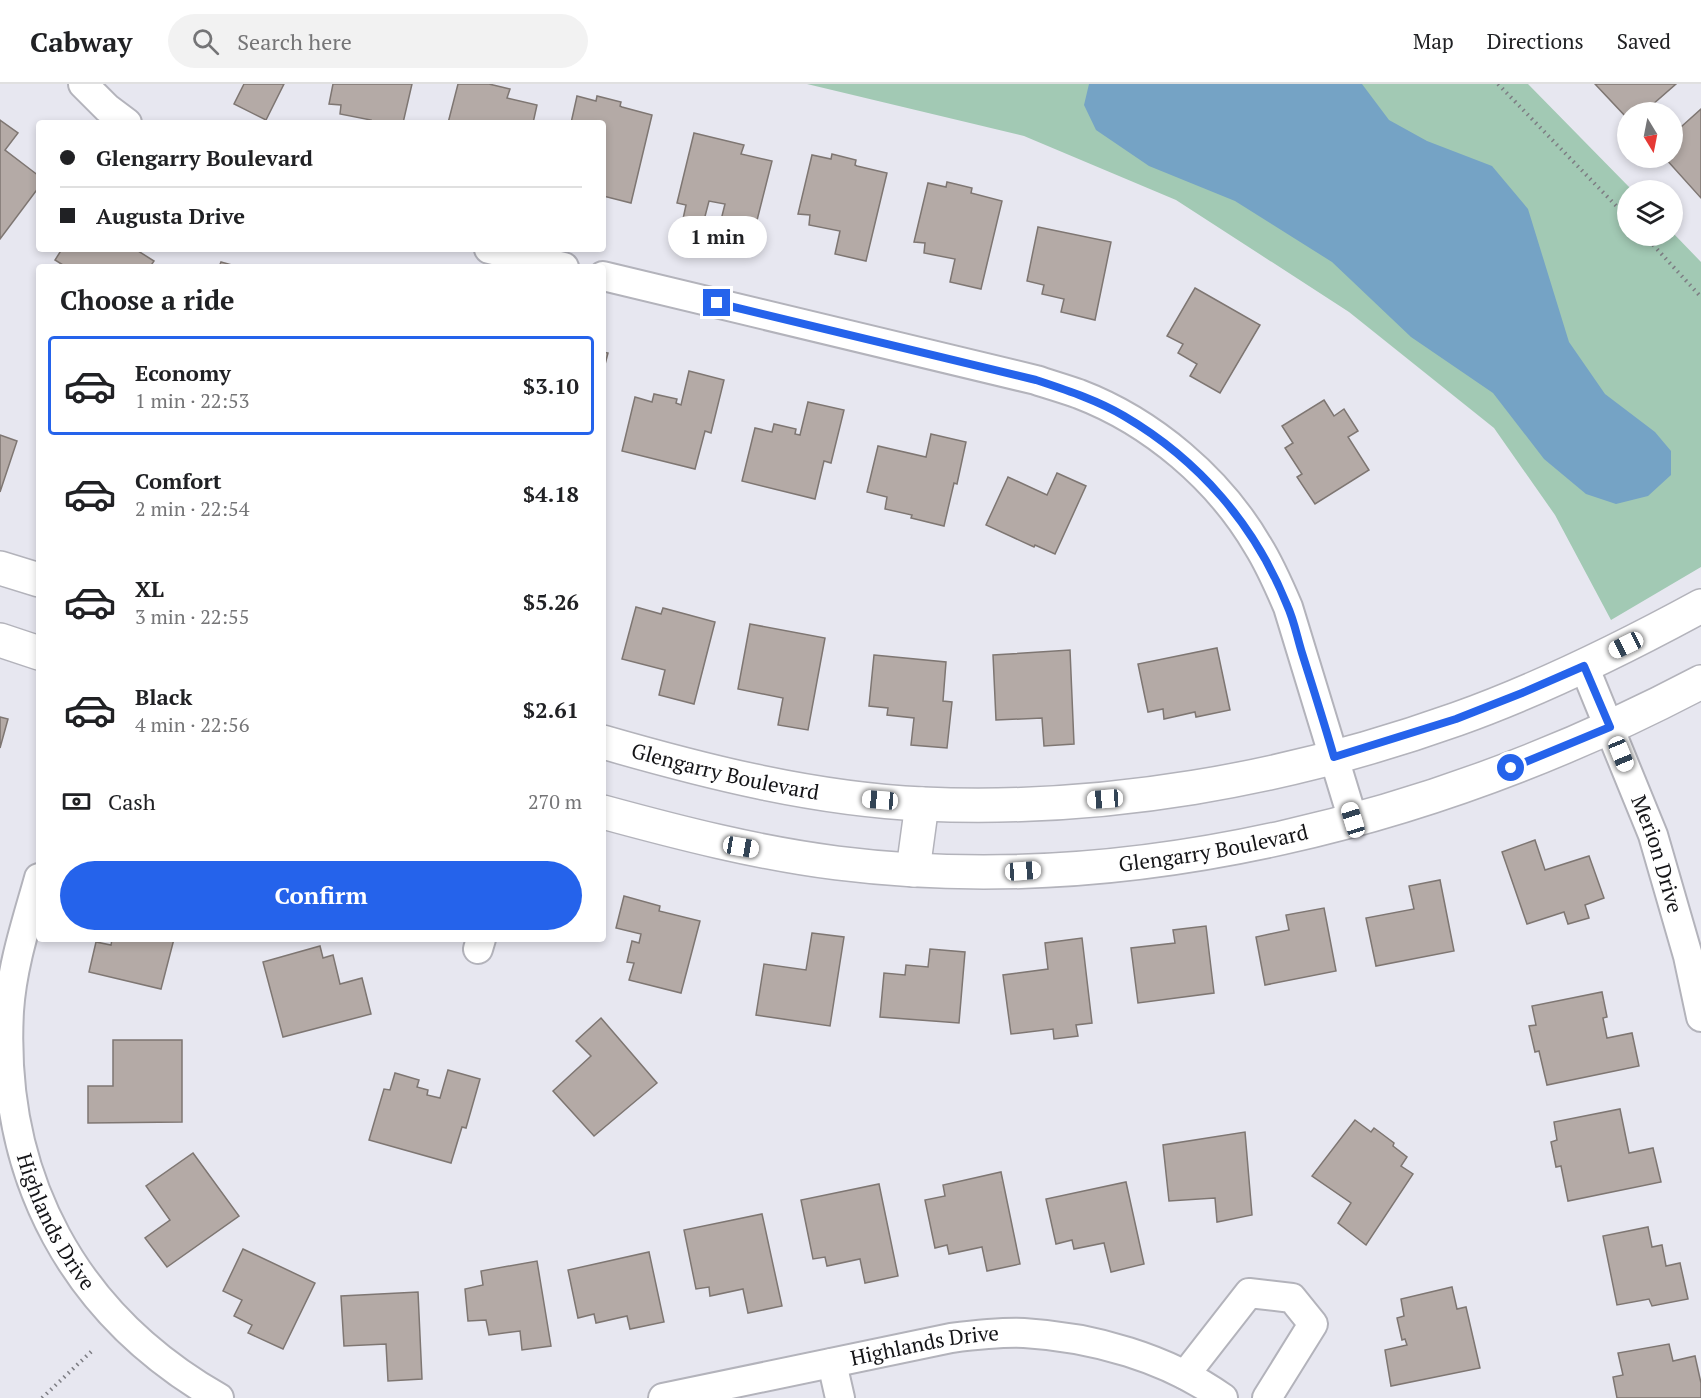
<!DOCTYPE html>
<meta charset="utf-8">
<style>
body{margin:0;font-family:"PT Serif",serif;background:#f2f2f2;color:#202124;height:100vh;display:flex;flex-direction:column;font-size:22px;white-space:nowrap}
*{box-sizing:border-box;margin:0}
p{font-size:20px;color:#757577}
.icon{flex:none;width:33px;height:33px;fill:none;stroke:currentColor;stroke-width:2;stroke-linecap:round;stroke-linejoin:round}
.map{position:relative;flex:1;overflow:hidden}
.details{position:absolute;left:36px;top:180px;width:570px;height:678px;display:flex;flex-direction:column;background:#fff;border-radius:6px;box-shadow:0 3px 9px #0003}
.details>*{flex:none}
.banner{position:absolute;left:36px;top:36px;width:570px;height:132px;border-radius:6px;box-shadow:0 3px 9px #0003;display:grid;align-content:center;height:132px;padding:0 24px;background:#fff}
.needle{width:39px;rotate:170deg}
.buttons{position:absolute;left:1617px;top:18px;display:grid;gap:12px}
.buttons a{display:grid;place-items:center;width:66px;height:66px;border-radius:50%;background:#fff;box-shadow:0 3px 9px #0003;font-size:30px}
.end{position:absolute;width:27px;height:27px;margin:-14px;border:8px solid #2563eb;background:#fff;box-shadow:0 0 0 3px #fff}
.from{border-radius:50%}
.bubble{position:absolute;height:42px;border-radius:21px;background:#fff;box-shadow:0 3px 9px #0003;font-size:20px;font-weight:800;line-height:42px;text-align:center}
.car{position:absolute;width:18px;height:36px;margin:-18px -9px;border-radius:8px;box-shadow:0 0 4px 2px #0007;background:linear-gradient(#fff 24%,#345 0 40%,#fff 0 76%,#345 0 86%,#fff 0)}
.banner b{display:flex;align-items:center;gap:21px;height:57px;font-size:22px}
.banner b+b{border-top:2px solid #e0e0e0}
.banner i{width:15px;height:15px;background:#202124}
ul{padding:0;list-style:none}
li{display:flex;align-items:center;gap:18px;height:99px;margin:0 12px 9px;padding:0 12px;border:3px solid transparent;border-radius:6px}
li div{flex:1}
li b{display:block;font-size:22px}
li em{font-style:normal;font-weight:800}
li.current{border-color:#2563eb}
li>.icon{width:54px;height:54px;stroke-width:1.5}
h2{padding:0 24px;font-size:27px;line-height:72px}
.pay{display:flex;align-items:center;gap:15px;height:66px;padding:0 24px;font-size:22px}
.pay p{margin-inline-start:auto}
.primary-button{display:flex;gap:12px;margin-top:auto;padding:12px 24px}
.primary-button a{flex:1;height:69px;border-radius:36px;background:#2563eb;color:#fff;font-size:24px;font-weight:800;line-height:69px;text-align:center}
header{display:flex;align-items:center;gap:36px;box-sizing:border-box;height:84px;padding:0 30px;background:#fff;border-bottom:2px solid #e0e0e0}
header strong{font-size:28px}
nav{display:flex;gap:33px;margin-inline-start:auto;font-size:21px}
.search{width:420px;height:54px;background:#f2f2f2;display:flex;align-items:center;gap:15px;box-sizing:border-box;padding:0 21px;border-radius:33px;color:#757577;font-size:22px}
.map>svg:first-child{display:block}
</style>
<header>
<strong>Cabway</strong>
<div class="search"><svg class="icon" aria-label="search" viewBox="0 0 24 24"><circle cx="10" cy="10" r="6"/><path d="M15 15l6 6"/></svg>Search here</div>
<nav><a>Map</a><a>Directions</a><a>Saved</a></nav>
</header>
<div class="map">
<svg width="1701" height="1314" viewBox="0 0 1701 1314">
<rect width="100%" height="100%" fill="#e7e7f0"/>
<!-- green -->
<polygon fill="#a2c9b4" points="807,0 1528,0 1632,106 1628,106 1628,152 1672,152 1673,149 1701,178 1701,483 1611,536 1555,431 1494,344 1349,228 1176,116 1024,52"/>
<!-- water -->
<polygon fill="#75a3c5" points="1089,0 1362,0 1389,36 1427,57 1492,82 1528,125 1569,258 1605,310 1655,348 1671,367 1671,391 1648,412 1616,420 1586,410 1544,375 1493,309 1411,253 1332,178 1235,117 1149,82 1096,46 1084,21"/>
<!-- building -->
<g fill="#b4aaa6" stroke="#7e7672" stroke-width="1.5">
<polygon points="244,0 284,0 266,36 234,20"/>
<polygon points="333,0 412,0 403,39 370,39 371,36 340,30 341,21 329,20"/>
<polygon points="458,0 489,0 510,5 507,14 537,21 533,39 448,39"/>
<polygon points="1595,0 1676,0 1644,28 1628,28 1628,35"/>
<polygon points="577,12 596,17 597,12 621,18 620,22 622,23 652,31 631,119 603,112 605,88 603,88 603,39 571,39"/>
<polygon points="1701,25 1701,114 1665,74 1672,74 1672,51"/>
<polygon points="0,36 18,49 5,66 39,92 39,103 0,155"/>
<polygon points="694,49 744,61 741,70 772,77 753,152 719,144 725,120 709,117 703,140 683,135 686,121 677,119"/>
<polygon points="832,70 856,76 855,81 857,82 887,89 866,177 835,170 840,147 809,141 810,131 798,130 812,71 831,75"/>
<polygon points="947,98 972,104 971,109 1002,117 981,205 950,198 955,175 924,169 925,159 914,158 928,99 946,103"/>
<polygon points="1038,143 1111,158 1095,236 1061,228 1064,215 1042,210 1044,201 1027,197"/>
<polygon points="62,165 135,165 154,177 150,183 66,183 55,176"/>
<polygon points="221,178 239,183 219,183"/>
<polygon points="1195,204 1260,241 1220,309 1190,292 1197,280 1178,269 1183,260 1167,252"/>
<polygon points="603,268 608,269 603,288"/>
<polygon points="689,287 724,296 711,349 705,347 695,385 622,367 635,313 652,318 654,310 677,315 676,319 681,321"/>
<polygon points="1324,316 1334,332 1344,325 1358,347 1348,353 1369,386 1315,420 1297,393 1302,390 1285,364 1293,359 1282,342"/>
<polygon points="808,318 844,326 831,379 824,377 815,415 742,397 755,344 772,348 774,340 796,345 795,350 800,351"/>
<polygon points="931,350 966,358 957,400 954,399 944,442 911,434 912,431 885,425 887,413 867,408 878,362 926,373"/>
<polygon points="0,351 17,357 0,408"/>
<polygon points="1057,389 1086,402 1055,470 1035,461 1034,463 986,441 1008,393 1047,411"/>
<polygon points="636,523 661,530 663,524 715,538 694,620 659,611 665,586 622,575"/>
<polygon points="750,540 825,554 808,646 778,641 783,614 738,605"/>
<polygon points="1217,564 1230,626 1196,633 1195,628 1164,635 1163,625 1148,628 1138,580"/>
<polygon points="1070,566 1074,660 1044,662 1042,634 996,636 993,571"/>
<polygon points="874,571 946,578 943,617 952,618 947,664 911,661 914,634 887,631 888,624 869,622"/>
<polygon points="0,633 8,635 0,664"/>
<polygon points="1535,756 1545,786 1589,772 1604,814 1585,821 1589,834 1568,840 1564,828 1527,840 1502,768"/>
<polygon points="1440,796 1454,867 1376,882 1366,834 1414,825 1409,802"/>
<polygon points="624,812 660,822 659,827 700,837 681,909 629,896 634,879 627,878 632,857 639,859 641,850 616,844"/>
<polygon points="1324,824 1336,887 1265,901 1256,853 1289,846 1286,831"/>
<polygon points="1206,842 1214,909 1138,919 1131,864 1175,859 1173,846"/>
<polygon points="812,849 844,853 830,942 756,931 764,880 806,886"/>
<polygon points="1082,854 1092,939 1076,941 1078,952 1054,955 1053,945 1011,950 1003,891 1048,885 1045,859"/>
<polygon points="112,855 174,855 161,905 89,888 96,858 111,861"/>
<polygon points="320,862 323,874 333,871 340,900 362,894 371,930 283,953 263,878"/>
<polygon points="930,865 965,868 959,939 880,933 884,889 905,891 906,881 928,883"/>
<polygon points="1602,908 1607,933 1603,934 1607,954 1632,949 1639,982 1547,1001 1539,967 1535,968 1529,942 1536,941 1532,922"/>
<polygon points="601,934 657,999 594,1052 553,1007 591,972 576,957"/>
<polygon points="113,956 182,956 182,1038 88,1039 88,1002 113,1002"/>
<polygon points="448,986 480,995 466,1044 462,1043 451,1079 369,1056 384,1005 390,1006 395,989 419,996 417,1003 428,1006 427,1011 440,1014"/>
<polygon points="1620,1025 1629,1069 1653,1064 1661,1098 1568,1117 1561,1082 1556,1083 1551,1058 1557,1056 1554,1038"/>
<polygon points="1355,1036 1371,1048 1374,1044 1394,1059 1393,1062 1407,1073 1401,1082 1413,1090 1366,1161 1338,1139 1351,1119 1312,1092"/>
<polygon points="1245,1048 1252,1131 1217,1138 1215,1114 1169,1117 1163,1061"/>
<polygon points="193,1069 239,1132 167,1183 145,1154 170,1136 146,1102"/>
<polygon points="1001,1088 1020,1180 987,1187 982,1163 949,1170 947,1161 935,1164 925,1116 945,1112 943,1101"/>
<polygon points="1126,1098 1144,1180 1111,1188 1104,1159 1074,1165 1072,1156 1056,1160 1046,1115"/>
<polygon points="879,1100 898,1192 865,1199 860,1175 827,1182 825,1173 813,1175 801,1116"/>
<polygon points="762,1130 782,1222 748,1229 743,1205 710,1212 709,1203 696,1205 684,1146"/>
<polygon points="1648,1143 1652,1163 1662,1161 1666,1182 1680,1179 1688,1215 1652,1222 1649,1215 1617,1221 1603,1152"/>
<polygon points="243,1165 315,1199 283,1265 248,1249 252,1241 234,1232 242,1216 223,1207"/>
<polygon points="649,1168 664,1238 630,1245 627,1232 596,1239 594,1230 578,1234 568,1186"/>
<polygon points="537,1177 551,1262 522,1266 520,1247 489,1251 486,1236 468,1237 465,1205 483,1201 481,1187"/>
<polygon points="1452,1203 1457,1225 1466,1223 1480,1284 1391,1302 1385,1266 1407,1261 1405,1255 1402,1256 1397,1234 1404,1232 1401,1215"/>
<polygon points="418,1208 422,1295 388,1297 386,1260 344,1262 341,1212"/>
<polygon points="1669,1260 1673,1277 1695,1272 1701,1299 1701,1314 1617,1314 1613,1293 1623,1291 1618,1269"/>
</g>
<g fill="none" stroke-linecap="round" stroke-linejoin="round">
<defs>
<g id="minor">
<polyline points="83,0 107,24 127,39"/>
<polyline points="489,165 564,183"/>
<path d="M 603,192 L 1036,296 C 1051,301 1065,305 1079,310 C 1152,338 1219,395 1258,462 C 1270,481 1279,502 1288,523 L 1353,736"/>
<path id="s1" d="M 1584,582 L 1653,751 L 1688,872 L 1701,933"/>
<path id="s2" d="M 39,794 C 27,837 12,881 9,927 C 0,1094 74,1231 219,1314"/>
<polyline points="478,865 481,855"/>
<polyline points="832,1279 840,1314"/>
<polyline points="1185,1291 1249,1209 1292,1214 1313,1240 1267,1314"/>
<path id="s3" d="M 663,1314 L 951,1254 C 975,1251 1000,1248 1024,1249 C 1093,1253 1167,1274 1223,1314"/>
</g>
<g id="tertiary">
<polyline points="0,484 39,496"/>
<polyline points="0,556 39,569"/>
<path id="s4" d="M 603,658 C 707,688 814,715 923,720 C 1104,728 1286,696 1457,635 C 1541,605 1622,565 1701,522"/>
<path id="s5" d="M 603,728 C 680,749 758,769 837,779 C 1132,816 1441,735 1701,598"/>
<polyline points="913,786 922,720"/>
</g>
</defs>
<!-- minor casing -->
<use href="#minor" stroke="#b3b3bb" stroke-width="32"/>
<!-- tertiary casing -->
<use href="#tertiary" stroke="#b3b3bb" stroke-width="36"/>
<!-- path -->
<g stroke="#7d7d83" stroke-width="4" stroke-dasharray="1.5 4.5" stroke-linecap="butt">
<polyline points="1498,0 1628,134"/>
<polyline points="1645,152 1701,213"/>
<polyline points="42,1314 94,1265"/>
</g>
<!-- minor -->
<use href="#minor" stroke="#fff" stroke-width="28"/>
<!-- tertiary -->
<use href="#tertiary" stroke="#fff" stroke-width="33"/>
</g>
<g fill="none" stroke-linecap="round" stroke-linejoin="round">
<!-- route -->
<path stroke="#2563eb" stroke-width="8" d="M 717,219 L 1036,296 C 1066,306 1097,316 1124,332 C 1199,376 1255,441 1287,521 C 1294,536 1297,553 1302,569 C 1313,604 1324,638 1334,673 L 1456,635 L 1522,609 L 1584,582 L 1610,643 L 1511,684"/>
</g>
<g text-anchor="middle" stroke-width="4.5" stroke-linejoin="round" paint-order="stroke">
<!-- street labels -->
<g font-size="21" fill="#141417" stroke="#fff">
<text dy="7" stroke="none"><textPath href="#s4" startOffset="126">Glengarry Boulevard</textPath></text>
<text dy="7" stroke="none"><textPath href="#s5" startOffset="618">Glengarry Boulevard</textPath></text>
<text dy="7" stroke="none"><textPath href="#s1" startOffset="202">Merion Drive</textPath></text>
<text dy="7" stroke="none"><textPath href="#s2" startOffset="356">Highlands Drive</textPath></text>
<text dy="7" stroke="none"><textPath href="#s3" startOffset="267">Highlands Drive</textPath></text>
</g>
</g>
</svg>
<div class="buttons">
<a><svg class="needle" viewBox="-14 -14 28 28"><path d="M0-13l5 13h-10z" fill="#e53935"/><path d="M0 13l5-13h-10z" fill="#757577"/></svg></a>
<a><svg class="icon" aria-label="layers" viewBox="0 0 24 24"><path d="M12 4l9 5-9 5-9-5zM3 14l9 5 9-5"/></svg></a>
</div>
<i class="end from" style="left:1511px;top:684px"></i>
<i class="end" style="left:717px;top:219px"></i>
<div class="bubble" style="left:668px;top:132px;width:99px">1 min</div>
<i class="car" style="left:1626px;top:561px;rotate:244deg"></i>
<i class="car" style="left:1621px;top:670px;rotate:158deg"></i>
<i class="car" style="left:1105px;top:715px;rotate:266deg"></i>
<i class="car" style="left:880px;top:716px;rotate:275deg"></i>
<i class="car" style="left:1353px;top:736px;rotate:343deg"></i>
<i class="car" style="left:741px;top:763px;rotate:100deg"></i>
<i class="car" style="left:1023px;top:787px;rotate:86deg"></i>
<div class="banner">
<b><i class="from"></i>Glengarry Boulevard</b>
<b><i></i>Augusta Drive</b>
</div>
<section class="details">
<h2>Choose a ride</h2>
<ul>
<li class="current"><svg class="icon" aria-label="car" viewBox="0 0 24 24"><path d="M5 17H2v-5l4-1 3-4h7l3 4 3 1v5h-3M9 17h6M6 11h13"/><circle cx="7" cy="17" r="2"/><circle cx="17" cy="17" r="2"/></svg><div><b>Economy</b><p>1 min · 22:53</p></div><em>$3.10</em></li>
<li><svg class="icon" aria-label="car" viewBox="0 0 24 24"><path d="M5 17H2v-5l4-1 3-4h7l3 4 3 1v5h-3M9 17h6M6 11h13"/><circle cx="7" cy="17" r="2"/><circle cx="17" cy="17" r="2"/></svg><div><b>Comfort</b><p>2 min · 22:54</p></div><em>$4.18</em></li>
<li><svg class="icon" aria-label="car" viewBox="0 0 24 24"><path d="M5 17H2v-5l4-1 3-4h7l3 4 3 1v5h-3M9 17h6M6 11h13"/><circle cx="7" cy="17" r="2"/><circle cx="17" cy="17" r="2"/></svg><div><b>XL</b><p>3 min · 22:55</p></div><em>$5.26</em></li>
<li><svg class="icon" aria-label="car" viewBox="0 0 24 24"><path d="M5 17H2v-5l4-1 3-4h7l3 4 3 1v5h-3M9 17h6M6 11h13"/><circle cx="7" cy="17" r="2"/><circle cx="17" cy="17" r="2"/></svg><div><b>Black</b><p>4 min · 22:56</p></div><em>$2.61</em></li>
</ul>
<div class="pay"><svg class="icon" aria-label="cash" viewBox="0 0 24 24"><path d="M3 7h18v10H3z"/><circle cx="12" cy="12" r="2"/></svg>Cash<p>270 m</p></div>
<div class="primary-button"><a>Confirm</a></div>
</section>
</div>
